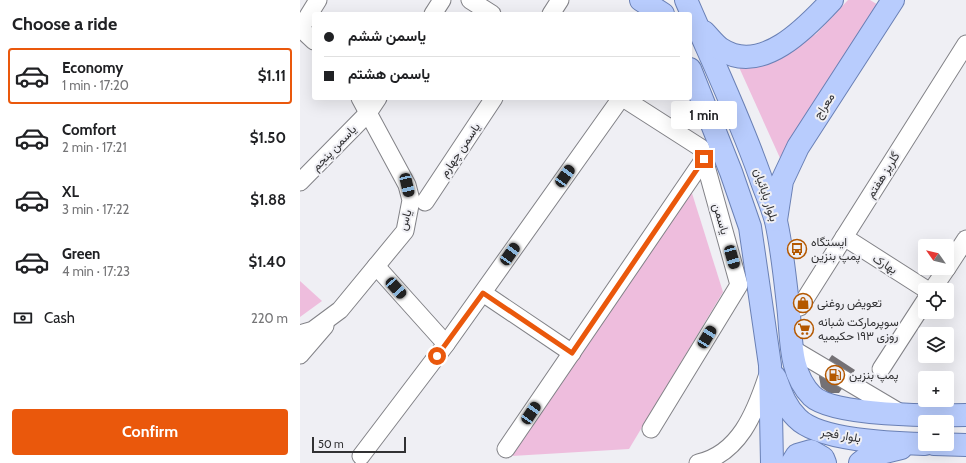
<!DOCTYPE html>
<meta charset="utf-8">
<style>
body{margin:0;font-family:Cabin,Vazirmatn,sans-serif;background:#f2f2f2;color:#202124;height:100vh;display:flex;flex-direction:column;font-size:15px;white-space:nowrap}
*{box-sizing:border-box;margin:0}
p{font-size:13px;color:#757577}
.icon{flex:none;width:22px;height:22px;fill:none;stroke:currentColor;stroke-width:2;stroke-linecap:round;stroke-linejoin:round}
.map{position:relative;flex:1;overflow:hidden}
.sheet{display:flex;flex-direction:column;background:#fff;width:300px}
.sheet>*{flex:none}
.banner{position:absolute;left:12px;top:12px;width:380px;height:88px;border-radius:4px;box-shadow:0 4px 16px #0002;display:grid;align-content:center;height:88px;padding:0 12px;background:#fff}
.needle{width:26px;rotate:304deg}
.fabs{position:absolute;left:618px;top:239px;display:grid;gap:8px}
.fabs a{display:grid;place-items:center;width:36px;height:36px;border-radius:4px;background:#fff;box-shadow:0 4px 16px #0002;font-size:20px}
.scale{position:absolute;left:12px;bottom:10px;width:94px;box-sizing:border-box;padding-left:4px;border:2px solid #313133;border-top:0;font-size:11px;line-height:14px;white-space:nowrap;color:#313133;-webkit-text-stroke:3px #efeff4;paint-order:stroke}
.end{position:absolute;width:18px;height:18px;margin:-9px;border:5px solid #ea580c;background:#fff;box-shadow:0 0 0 2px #fff}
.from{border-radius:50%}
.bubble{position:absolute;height:28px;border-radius:4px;background:#fff;box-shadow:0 4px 16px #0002;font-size:13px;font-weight:800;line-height:28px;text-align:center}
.car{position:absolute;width:12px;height:24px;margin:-12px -6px;border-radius:5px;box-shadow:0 0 3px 1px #0007;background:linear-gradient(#222 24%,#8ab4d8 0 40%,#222 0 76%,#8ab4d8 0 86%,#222 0)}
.banner b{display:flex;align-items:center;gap:14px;height:38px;font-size:15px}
.banner b+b{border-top:1px solid #e0e0e0}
.banner i{width:10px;height:10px;background:#202124}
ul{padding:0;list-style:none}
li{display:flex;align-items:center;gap:12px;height:56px;margin:0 8px 6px;padding:0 4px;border:2px solid transparent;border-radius:4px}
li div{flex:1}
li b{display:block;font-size:15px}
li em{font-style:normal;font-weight:800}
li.selected{border-color:#ea580c}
li>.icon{width:36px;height:36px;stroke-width:1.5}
h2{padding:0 12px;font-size:18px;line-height:48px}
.pay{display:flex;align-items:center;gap:10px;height:44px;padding:0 12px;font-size:15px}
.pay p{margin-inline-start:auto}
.primary-button{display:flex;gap:8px;margin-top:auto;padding:8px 12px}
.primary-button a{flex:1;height:46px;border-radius:4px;background:#ea580c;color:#fff;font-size:16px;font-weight:800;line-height:46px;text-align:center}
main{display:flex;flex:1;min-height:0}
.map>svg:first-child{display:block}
</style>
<main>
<section class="sheet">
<h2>Choose a ride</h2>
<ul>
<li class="selected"><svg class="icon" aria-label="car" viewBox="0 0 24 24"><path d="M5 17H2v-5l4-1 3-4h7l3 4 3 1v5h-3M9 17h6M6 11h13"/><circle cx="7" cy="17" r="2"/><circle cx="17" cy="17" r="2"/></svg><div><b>Economy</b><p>1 min · 17:20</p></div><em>$1.11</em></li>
<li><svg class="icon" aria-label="car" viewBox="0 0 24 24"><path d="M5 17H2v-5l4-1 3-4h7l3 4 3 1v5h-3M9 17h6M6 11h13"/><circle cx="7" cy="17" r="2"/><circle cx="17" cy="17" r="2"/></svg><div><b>Comfort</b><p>2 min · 17:21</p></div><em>$1.50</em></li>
<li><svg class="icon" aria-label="car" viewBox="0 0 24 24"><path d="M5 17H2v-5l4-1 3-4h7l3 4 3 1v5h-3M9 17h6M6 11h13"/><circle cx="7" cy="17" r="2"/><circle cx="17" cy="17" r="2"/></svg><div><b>XL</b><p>3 min · 17:22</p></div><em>$1.88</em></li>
<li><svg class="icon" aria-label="car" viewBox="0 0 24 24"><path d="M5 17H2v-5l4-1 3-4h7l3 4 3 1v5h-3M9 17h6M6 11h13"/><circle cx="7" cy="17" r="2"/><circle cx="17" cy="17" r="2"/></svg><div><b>Green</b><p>4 min · 17:23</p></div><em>$1.40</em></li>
</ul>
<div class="pay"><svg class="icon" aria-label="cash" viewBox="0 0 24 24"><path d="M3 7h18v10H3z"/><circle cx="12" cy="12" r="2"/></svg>Cash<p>220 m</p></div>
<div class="primary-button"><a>Confirm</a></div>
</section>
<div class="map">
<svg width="666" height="463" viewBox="0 0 666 463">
<rect width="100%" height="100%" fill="#efeff4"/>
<!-- green -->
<g fill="#eebddd">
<polygon points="548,0 570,0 580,6 480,158 438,65 467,60 516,34"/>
<polygon points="391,190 423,292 329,449 212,456"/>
<polygon points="0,281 22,301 0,317"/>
</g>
<!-- building -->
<polygon fill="#747175" points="532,355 555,370 539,393 529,393 521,387 519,377 520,372"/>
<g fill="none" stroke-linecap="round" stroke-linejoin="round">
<defs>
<g id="minor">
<polyline points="170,0 192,14"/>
<polyline points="133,14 142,0"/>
<polyline points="251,14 260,0"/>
<polyline points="0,28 14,41"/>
<polyline points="0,29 18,0"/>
<polyline points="323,98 401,148 439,285 351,429"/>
<polyline points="0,182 68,113 78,98"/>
<polyline points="125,202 194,98"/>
<polyline points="544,237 627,290"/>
<polyline points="76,266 146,344"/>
<polyline points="647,268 666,239"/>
<polyline points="632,290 647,268"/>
<polyline points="183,293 272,353"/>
<polyline points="500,307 666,44"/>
<polyline points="0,334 13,330 40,310 105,231 111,200 107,185 60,98"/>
<polyline points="491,348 604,415"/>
<polyline points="0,355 25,326"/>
<polyline points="581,369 625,301"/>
<polyline points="206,449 404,159"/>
<polyline points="61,456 146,344 321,98"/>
<path d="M 398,463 C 439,454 455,413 467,377"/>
</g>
<g id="major">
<polyline points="341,0 363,14"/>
<path d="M 386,0 C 411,58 439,116 460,176 C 465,191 472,206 476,221 C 482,248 485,278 488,305 C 492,336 488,372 512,396 C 533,416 635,416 666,415"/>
<path d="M 404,32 C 409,37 415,45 421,49 C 461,76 507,27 532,0"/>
<polyline points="390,69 431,172 450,227 470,365 472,463"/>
<polyline points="476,220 482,181 498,147 593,0"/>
<path d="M 475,377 C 481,393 485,406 497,418 C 519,441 593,443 625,444"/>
<polyline points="634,444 666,445"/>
<polyline points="492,463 497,455 511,451 523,458 525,463"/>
<polyline points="560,463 569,456 601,448"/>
</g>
</defs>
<!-- minor casing -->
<use href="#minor" stroke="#828287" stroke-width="19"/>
<!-- major casing -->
<use href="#major" stroke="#6a80b5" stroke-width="24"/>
<!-- minor -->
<use href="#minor" stroke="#fff" stroke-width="17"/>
<!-- major -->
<use href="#major" stroke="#b8ccfd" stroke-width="22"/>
</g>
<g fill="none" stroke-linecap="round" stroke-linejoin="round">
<!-- route -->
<polyline stroke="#ea580c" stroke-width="5" points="137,356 183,293 272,353 404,159"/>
</g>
<!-- icons -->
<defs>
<symbol id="bus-ring" viewBox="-11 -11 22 22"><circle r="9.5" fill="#efeff4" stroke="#b45800" stroke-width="1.5"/><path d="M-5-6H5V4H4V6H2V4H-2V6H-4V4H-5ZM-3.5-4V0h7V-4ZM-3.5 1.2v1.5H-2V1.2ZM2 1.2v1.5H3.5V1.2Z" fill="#b45800"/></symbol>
<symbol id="shop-ring" viewBox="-11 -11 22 22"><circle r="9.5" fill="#efeff4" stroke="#b45800" stroke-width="1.5"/><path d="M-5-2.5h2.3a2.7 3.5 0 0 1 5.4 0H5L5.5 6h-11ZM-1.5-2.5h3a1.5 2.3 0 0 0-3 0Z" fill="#b45800"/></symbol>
<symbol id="supermarket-ring" viewBox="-11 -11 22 22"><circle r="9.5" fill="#efeff4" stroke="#b45800" stroke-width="1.5"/><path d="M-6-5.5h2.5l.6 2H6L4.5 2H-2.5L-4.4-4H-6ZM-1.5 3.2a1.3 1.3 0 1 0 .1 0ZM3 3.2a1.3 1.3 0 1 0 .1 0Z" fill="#b45800"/></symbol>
<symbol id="fuel-ring" viewBox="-11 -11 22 22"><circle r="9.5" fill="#efeff4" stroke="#b45800" stroke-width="1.5"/><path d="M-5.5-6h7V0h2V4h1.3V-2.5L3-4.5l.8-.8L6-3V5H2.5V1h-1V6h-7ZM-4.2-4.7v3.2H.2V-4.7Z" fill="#b45800"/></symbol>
</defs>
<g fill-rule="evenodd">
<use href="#bus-ring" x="486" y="238" width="22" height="22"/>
<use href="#shop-ring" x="492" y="292" width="22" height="22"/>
<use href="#supermarket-ring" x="493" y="318" width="22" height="22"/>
<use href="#fuel-ring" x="524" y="364" width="22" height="22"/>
</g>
<g text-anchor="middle" stroke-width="4" stroke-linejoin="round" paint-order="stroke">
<!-- street labels -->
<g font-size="12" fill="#313133" stroke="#efeff4">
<text transform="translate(524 106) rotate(-57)" y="4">معراج</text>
<text transform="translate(34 148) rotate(-46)" y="4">یاسمن پنجم</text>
<text transform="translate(160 150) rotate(-56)" y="4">یاسمن چهارم</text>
<text transform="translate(583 175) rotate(-58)" y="4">گلریز هفتم</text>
<text transform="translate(466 195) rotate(72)" y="4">بلوار بابائیان</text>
<text transform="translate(421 219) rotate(74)" y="4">یاسمن</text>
<text transform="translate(105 220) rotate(-74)" y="4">یاس</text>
<text transform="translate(585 264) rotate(32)" y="4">بهارک</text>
<text transform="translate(541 435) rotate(10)" y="4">بلوار فجر</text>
</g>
<!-- poi labels -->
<g font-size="12" fill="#313133" stroke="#efeff4" text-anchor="start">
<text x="511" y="246">ایستگاه<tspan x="511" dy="14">پمپ بنزین</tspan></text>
<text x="517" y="307">تعویض روغنی</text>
<text x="518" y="326">سوپرمارکت شبانه<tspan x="518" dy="14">روزی ۱۹۳ حکیمیه</tspan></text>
<text x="549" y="379">پمپ بنزین</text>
</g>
</g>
</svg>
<div class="fabs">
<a><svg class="needle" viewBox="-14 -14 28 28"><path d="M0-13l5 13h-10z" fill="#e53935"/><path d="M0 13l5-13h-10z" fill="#757577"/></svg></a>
<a><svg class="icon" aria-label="locate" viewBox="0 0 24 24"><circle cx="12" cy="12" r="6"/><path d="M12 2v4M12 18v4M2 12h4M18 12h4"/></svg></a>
<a><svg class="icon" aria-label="layers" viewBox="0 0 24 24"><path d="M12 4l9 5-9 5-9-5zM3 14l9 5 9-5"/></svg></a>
<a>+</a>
<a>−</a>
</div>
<div class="scale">50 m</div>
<i class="end from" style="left:137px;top:356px"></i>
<i class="end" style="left:404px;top:159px"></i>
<div class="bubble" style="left:371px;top:101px;width:66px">1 min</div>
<i class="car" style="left:265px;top:176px;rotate:35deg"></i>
<i class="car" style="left:107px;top:185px;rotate:167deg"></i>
<i class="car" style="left:210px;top:254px;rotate:35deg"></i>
<i class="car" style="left:432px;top:257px;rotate:164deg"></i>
<i class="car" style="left:96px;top:288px;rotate:138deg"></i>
<i class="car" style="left:407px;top:337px;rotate:31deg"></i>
<i class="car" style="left:231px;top:413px;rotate:34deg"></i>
<div class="banner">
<b><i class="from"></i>یاسمن ششم</b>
<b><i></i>یاسمن هشتم</b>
</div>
</div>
</main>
